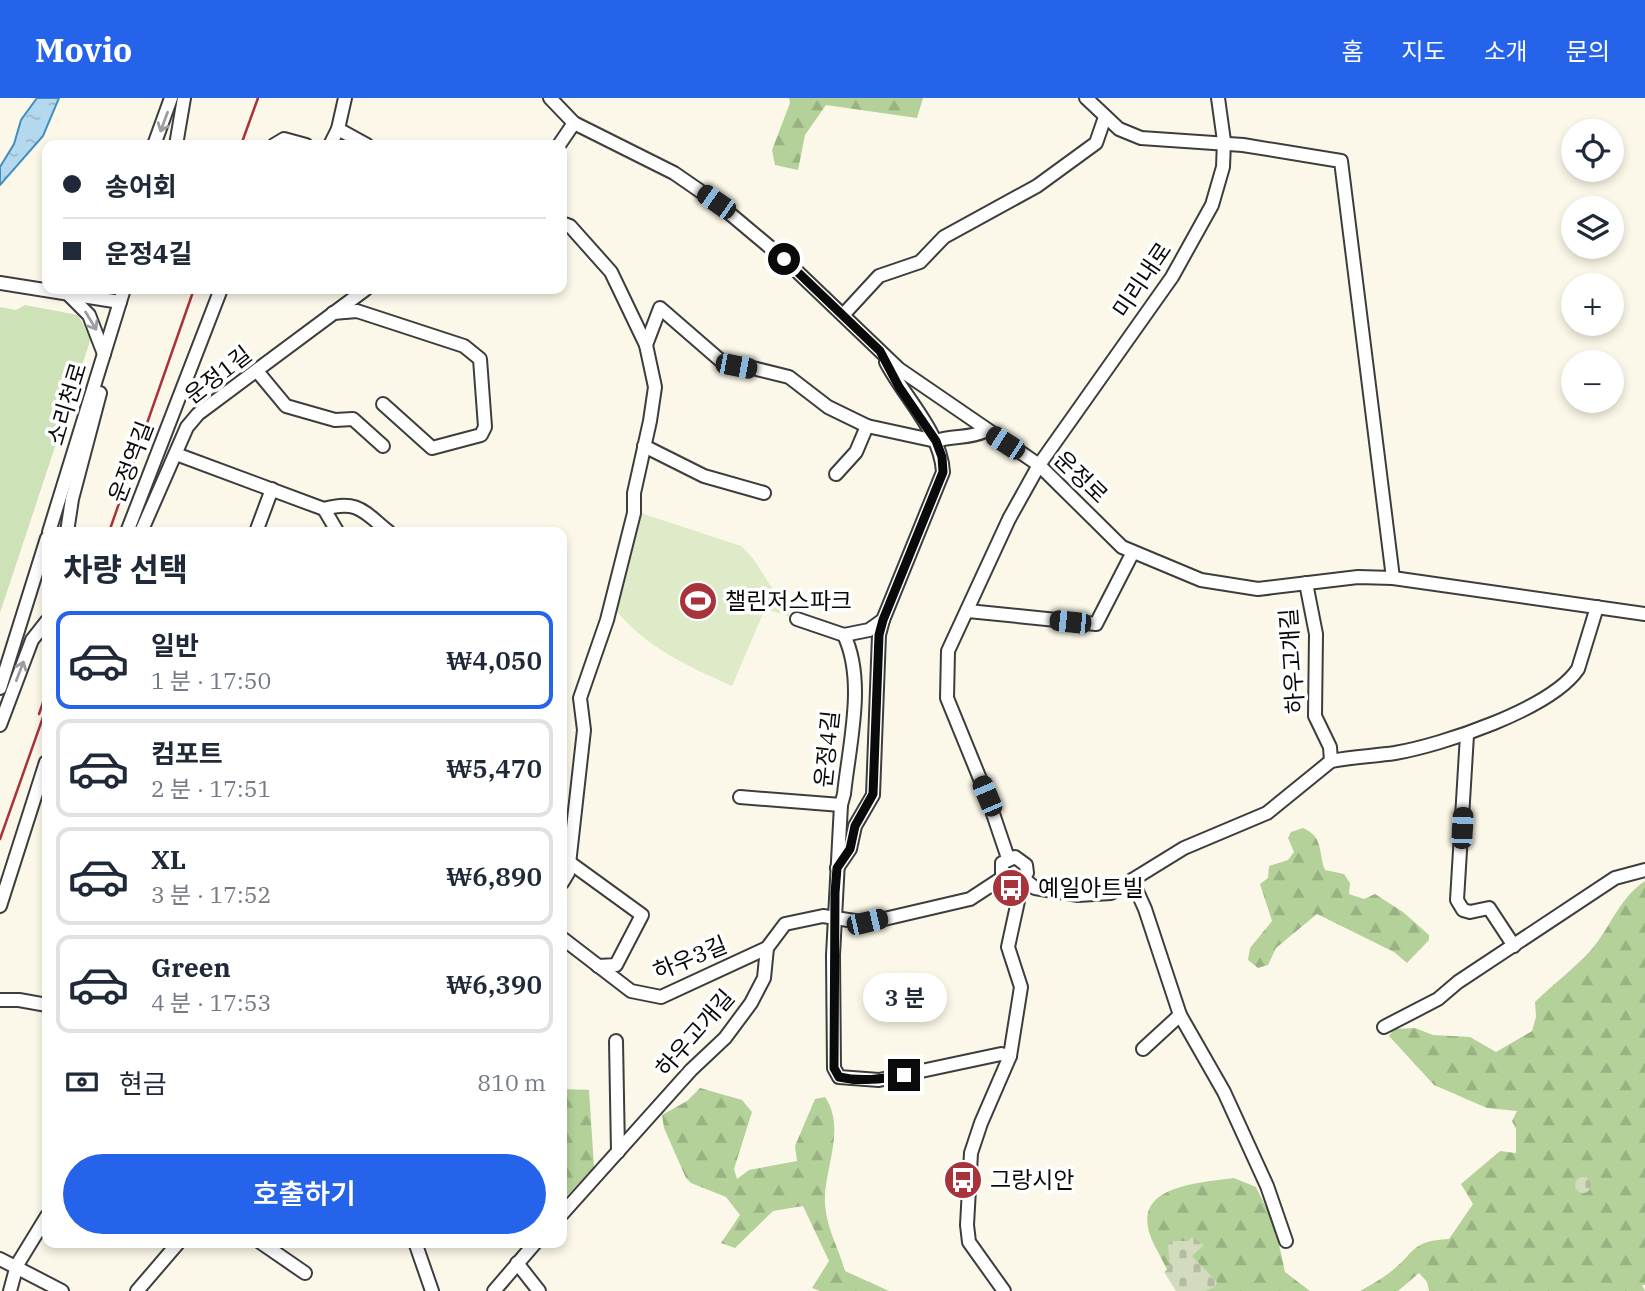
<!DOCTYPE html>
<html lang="ko">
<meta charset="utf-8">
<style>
body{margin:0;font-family:"IBM Plex Serif","Noto Sans KR",serif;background:#f6f6f7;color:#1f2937;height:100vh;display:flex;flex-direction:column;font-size:26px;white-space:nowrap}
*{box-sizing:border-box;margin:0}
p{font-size:23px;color:#747a83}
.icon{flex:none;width:38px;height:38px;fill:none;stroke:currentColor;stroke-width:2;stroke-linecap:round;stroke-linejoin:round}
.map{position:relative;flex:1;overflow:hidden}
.panel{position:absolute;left:42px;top:429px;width:525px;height:721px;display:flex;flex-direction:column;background:#fff;border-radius:14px;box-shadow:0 4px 10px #0003}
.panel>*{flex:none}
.banner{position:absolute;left:42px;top:42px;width:525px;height:154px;border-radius:14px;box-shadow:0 4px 10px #0003;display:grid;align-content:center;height:154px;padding:0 21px;background:#fff}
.fabs{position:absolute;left:1561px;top:21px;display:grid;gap:14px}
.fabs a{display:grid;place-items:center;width:63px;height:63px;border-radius:50%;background:#fff;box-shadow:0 4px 10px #0003;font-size:35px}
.end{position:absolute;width:32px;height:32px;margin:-16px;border:9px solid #0a0a0a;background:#fff;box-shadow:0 0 0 4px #fff}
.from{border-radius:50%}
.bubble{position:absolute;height:49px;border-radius:24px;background:#fff;box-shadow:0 4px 10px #0003;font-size:23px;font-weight:600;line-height:49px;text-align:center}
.car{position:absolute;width:21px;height:42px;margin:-21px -10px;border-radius:9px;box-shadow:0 0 5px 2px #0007;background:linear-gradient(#222 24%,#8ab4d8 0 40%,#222 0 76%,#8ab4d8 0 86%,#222 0)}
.banner b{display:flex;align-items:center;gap:24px;height:66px;font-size:26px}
.banner b+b{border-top:2px solid #e0e1e3}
.banner i{width:18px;height:18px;background:#1f2937}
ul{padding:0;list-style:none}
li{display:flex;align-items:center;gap:21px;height:98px;margin:0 14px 10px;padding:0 7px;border:4px solid #e0e1e3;border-radius:14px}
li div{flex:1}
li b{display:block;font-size:26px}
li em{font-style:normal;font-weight:600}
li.selected{border-color:#2563eb}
li>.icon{width:63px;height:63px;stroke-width:1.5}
h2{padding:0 21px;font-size:32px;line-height:84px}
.pay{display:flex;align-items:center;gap:18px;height:77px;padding:0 21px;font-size:26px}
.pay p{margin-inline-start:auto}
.cta{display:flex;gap:14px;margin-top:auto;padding:14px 21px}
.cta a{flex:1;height:80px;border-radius:42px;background:#2563eb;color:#fff;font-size:28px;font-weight:600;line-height:80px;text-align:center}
header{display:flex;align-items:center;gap:42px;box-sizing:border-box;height:98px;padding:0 35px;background:#2563eb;color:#fff}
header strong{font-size:33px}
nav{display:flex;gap:38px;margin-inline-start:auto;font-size:24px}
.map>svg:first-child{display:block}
</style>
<header>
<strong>Movio</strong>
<nav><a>홈</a><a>지도</a><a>소개</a><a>문의</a></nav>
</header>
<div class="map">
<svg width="1645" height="1193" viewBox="0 0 1645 1193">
<defs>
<pattern id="forest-firs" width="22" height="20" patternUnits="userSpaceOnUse" patternTransform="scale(1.75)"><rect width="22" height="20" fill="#b3d199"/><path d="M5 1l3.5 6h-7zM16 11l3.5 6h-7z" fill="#99b282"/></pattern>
<pattern id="cemetery-stones" width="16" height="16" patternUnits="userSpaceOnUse" patternTransform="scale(1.75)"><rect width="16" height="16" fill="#d2dbbe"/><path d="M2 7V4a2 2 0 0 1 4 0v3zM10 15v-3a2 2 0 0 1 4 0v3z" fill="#b3bba2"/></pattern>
<pattern id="water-ripples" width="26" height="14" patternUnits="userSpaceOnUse" patternTransform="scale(1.75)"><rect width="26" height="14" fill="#b4d9ee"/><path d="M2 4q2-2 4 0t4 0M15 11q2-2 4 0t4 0" fill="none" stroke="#99b9cb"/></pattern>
</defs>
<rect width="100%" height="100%" fill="#fcf8e9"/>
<!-- forest -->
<g fill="url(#forest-firs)">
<polygon points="789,0 923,0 917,20 826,7 805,37 798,72 775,67 772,52 790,5"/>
<path d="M 1303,730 C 1324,739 1318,754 1325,772 L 1344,776 L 1350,785 L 1349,796 L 1364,801 L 1375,796 L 1403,814 L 1429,837 L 1429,842 L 1407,865 L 1394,854 L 1317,816 L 1276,850 L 1268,867 L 1258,870 L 1248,862 L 1250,850 L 1272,823 L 1260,786 L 1268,780 L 1269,768 L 1288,762 L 1294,754 L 1288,740 L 1291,734 Z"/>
<path d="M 1645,783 L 1645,1187 L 1642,1187 L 1645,1193 L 1429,1193 L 1427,1184 L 1419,1175 L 1398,1193 L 1360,1193 C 1370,1187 1380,1182 1389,1175 C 1416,1155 1409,1143 1449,1141 L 1473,1106 L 1461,1086 L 1500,1053 L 1516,1055 L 1516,1031 L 1512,1023 L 1517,1013 L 1487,1010 L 1434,987 L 1389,938 L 1394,931 L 1415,930 L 1433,937 L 1470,939 L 1496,954 L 1532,933 L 1536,919 L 1535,904 C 1553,886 1574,871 1591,852 C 1611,829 1619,800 1645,783 Z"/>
<path d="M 700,990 L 742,1002 L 752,1014 L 734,1071 L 737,1081 L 749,1072 L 797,1063 L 795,1048 L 815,1001 L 825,999 C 847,1031 823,1072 825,1106 C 827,1132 838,1148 845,1173 L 889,1193 L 820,1193 L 812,1190 L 829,1163 L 803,1108 L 773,1113 L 735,1150 L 721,1145 L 740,1117 L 726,1099 L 691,1085 L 686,1080 L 664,1030 L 662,1017 L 687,1003 Z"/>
<polygon points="562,991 589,992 594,1069 562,1103"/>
<path d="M 1234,1080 L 1256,1089 L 1275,1128 L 1285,1174 L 1310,1193 L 1186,1193 C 1172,1184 1166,1169 1158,1154 C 1121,1090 1188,1086 1234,1080 Z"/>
</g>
<!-- cemetery -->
<g fill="url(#cemetery-stones)">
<circle cx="1583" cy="1087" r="8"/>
<polygon points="1192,1139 1204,1147 1192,1158 1217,1184 1215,1189 1205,1193 1176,1193 1164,1174 1170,1169 1168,1148 1171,1143 1188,1143"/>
</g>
<!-- park -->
<polygon fill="#cee2b8" points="25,207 78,217 91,240 0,515 0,209 16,212"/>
<!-- pitch -->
<path fill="#dfeac8" d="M 638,414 L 741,448 L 752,459 L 791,519 L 765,511 L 732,588 C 690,569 646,550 616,512 L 616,496 Z"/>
<!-- water -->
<polygon fill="url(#water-ripples)" stroke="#438ebc" stroke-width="2" points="37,0 59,0 43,38 0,87 0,69 14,46 21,22"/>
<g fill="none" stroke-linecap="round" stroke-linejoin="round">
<defs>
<g id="minor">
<polyline points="550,0 574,25 674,75 716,104 784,161 899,271 1039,367 1122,449 1201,482 1258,491 1358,479 1393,480 1645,516"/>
<polyline points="1086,0 1119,31 1141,40 1243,47 1341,63 1393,480"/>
<polyline points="338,31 367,47"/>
<polyline points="154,47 171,0"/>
<polyline points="176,47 184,0"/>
<polyline points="274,47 284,41 306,47"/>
<polyline points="330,47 338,31 345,0"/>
<polyline points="559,47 574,25"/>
<polyline points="562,125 570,128 611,174 646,247 655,289 650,323 634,395 634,415 607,522 580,600 584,632 568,775 562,785"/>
<polyline points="0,185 120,204"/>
<polyline points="68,196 89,217 104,256"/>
<polyline points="333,215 357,213 464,248 480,261 485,329 481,337 432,350 383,306"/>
<polyline points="843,217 879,178 920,164 944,139 1037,88 1096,45 1105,19"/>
<polyline points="646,247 660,210 720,262 789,279 828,309 867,328"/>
<polyline points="257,273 286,308 335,322 353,321 383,348"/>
<polyline points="644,348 704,378 764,395"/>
<polyline points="176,356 324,411"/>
<path d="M 836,376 L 856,354 L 867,328 L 936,343 C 953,337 969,341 985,333"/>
<path d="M 337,433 L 324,411 C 358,401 364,414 389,434"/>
<polyline points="49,434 124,191"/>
<polyline points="67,434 72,401 100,295"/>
<polyline points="127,434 221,191"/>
<polyline points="141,434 187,329 198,316 366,191"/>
<polyline points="256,434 272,391"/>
<polyline points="968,513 1096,526 1133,454"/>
<path d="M 797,521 L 844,537 C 866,583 849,647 844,696 L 841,707 L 833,857 L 834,970 L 839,979 L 879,982 L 1001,956 L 1010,958"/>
<path d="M 844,537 L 869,532 L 883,522 L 943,374 C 941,334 904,299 886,264"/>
<polyline points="0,590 47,440"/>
<polyline points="0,627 32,542 47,523"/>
<polyline points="1467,637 1457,802 1463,812 1470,814 1489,810 1514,848"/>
<path d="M 1331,663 C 1352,659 1374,658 1395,655 C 1442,647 1551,611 1578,571 L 1597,509"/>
<polyline points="740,699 841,707"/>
<polyline points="1008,760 987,698 947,600 948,553 1009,421 1039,367 1172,179 1212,107 1223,69 1224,43 1218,0"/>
<polyline points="569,764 642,817 616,867 598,868"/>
<polyline points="837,770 850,751 855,728 873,697 879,537 883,522"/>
<polyline points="1002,780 1002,765 1015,759 1026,767 1027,775 1017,785"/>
<polyline points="1024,781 1035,790 1078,797 1111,795 1184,750 1267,715 1331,663 1330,649 1315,618 1316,536 1306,485"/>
<polyline points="1132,782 1145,811 1180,917 1224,994 1267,1088 1286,1143"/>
<polyline points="0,808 46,664"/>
<polyline points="562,840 631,893 661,899 767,850"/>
<polyline points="0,902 19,902 47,907"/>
<polyline points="1384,929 1438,901 1458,884 1615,780 1645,772"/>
<polyline points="616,943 618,1054"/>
<polyline points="1143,951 1180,917"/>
<polyline points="562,1116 691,972 725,940 751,905 764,880 767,850 785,826 823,818 867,825 970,801 1002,780"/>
<polyline points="260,1144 305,1175"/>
<polyline points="415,1144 432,1193"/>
<polyline points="0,1161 62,1193"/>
<polyline points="517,1165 539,1193"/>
<polyline points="10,1193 17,1167 47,1118"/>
<polyline points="137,1193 179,1144"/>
<polyline points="494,1193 536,1144"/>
<polyline points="1004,1193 969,1144 967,1127 971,1055 981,1025 1010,958 1021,889 1008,849 1018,803 1017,786"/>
</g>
</defs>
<!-- minor casing -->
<use href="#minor" stroke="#3d3d3d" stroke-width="16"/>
<!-- minor -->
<use href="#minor" stroke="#fff" stroke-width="12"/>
<!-- rail -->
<g stroke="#a9333b" stroke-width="2.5">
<polyline points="241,47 258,0"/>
<polyline points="109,434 194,191"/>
<polyline points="39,616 47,593"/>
<polyline points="0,741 47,608"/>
</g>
</g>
<!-- one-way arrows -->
<defs><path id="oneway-shaft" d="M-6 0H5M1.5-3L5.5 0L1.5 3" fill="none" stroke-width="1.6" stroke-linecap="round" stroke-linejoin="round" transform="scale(1.75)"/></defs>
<g stroke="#9d9d9d">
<use href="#oneway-shaft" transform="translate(164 24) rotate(110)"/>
<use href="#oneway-shaft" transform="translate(91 223) rotate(59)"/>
<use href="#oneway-shaft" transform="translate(20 573) rotate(-69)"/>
</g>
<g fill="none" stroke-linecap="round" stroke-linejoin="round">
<!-- route -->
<path stroke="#0a0a0a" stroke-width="9" d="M 784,161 L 880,253 L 899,289 L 936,343 L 942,359 L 943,374 L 883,522 L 879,537 L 873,696 L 855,728 L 850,751 L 837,770 L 835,795 L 834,970 L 839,979 C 861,984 882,981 904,977"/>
</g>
<!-- icons -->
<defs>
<symbol id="stadium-disc" viewBox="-11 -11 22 22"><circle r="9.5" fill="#a9333b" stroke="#fff"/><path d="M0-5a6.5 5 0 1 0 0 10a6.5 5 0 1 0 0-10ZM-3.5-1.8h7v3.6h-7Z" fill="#fff"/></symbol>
<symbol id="bus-disc" viewBox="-11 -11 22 22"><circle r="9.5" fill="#a9333b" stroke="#fff"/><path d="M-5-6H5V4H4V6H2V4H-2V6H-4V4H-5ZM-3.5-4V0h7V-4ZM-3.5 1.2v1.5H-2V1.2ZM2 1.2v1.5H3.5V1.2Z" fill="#fff"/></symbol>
</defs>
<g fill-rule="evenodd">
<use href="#stadium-disc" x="676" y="481" width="44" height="44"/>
<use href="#bus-disc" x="989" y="768" width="44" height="44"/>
<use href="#bus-disc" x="941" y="1060" width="44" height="44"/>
</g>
<g text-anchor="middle" stroke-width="7" stroke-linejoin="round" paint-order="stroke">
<!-- street labels -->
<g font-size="23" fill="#0a0a0a" stroke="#fff">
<text transform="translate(1142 182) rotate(-56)" y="8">미리내로</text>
<text transform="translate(218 277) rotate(-38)" y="8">운정1길</text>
<text transform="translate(67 306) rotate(-73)" y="8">소리천로</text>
<text transform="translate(131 364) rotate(-69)" y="8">운정역길</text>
<text transform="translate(1081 379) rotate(44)" y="8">운정로</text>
<text transform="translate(1292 563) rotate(-94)" y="8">하우고개길</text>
<text transform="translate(827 651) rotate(-84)" y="8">운정4길</text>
<text transform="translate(690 860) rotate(-22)" y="8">하우3길</text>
<text transform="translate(695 935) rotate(-49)" y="8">하우고개길</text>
</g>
<!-- poi labels -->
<g font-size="23" fill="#0a0a0a" stroke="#fff" text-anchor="start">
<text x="725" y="511">챌린저스파크</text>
<text x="1038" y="798">예일아트빌</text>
<text x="990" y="1090">그랑시안</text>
</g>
</g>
</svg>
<div class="fabs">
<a><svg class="icon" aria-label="locate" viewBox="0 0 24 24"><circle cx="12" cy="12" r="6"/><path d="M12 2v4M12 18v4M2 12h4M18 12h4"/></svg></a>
<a><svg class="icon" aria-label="layers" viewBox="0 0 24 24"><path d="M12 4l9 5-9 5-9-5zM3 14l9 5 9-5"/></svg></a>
<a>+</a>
<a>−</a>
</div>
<i class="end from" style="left:784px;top:161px"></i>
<i class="end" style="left:904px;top:977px"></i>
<div class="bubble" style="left:863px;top:875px;width:84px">3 분</div>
<i class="car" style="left:716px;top:104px;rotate:305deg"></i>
<i class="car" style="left:736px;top:268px;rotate:101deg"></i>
<i class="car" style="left:1005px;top:345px;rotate:303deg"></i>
<i class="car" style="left:1070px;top:524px;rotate:276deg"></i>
<i class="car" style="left:987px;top:698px;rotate:337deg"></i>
<i class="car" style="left:1462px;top:730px;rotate:3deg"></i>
<i class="car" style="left:867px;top:824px;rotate:77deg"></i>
<div class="banner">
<b><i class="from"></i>송어회</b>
<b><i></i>운정4길</b>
</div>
<section class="panel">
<h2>차량 선택</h2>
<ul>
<li class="selected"><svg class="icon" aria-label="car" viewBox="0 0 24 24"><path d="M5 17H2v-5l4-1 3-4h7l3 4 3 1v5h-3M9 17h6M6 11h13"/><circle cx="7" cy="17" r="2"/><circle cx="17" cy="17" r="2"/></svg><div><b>일반</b><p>1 분 · 17:50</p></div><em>₩4,050</em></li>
<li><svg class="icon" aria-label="car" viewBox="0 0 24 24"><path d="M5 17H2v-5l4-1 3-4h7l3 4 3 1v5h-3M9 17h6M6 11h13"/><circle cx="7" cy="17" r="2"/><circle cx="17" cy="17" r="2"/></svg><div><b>컴포트</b><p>2 분 · 17:51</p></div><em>₩5,470</em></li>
<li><svg class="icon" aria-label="car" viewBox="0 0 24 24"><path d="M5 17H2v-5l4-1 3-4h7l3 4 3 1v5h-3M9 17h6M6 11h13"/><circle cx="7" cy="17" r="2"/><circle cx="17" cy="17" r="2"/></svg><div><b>XL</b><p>3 분 · 17:52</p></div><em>₩6,890</em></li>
<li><svg class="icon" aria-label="car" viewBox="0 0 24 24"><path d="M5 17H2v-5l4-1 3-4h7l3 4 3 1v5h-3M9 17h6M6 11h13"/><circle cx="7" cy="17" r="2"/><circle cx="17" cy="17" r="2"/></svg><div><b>Green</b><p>4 분 · 17:53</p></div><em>₩6,390</em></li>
</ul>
<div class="pay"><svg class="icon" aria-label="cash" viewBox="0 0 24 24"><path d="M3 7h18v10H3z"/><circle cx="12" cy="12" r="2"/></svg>현금<p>810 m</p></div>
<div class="cta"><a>호출하기</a></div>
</section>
</div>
